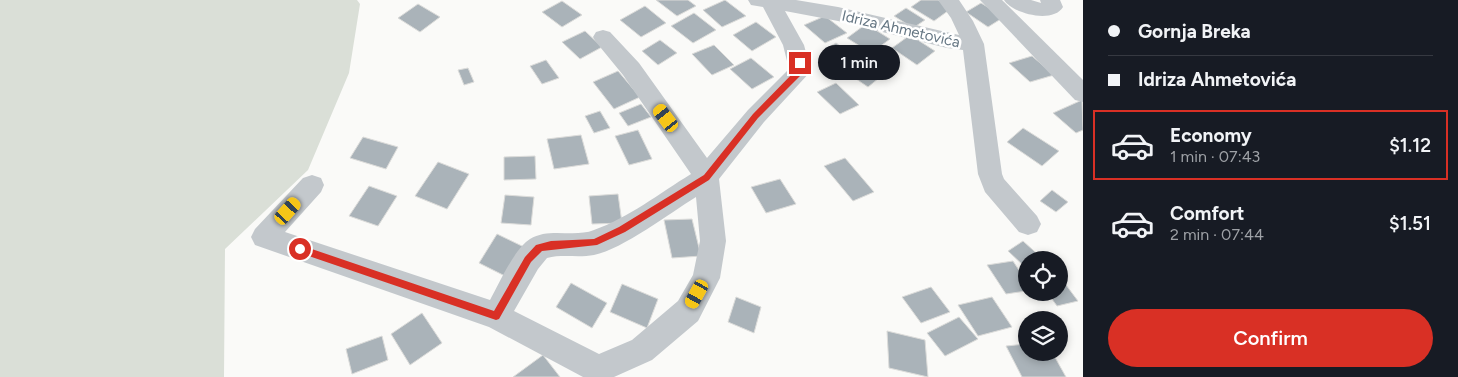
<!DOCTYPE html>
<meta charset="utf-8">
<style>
body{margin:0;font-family:Figtree,sans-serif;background:#20242c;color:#f1f3f6;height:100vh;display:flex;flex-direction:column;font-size:19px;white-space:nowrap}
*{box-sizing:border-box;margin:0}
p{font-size:16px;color:#9ea1a6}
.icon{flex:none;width:28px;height:28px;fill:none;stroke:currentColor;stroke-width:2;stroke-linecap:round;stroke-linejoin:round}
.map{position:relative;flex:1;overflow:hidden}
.side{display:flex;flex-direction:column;background:#171b24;width:375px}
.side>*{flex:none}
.banner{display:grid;align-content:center;height:110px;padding:0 25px;background:#171b24}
.tools{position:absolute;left:1018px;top:251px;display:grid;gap:10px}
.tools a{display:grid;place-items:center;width:50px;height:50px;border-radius:50%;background:#171b24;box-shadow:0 2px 8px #0003;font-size:25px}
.end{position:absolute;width:22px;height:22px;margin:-11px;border:6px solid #d93025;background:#fff;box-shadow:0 0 0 2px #fff}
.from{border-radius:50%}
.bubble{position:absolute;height:35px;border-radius:18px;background:#171b24;box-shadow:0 2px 8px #0003;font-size:16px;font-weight:600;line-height:35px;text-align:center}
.car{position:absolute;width:15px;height:30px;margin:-15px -8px;border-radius:6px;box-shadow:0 0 4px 1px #0007;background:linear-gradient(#f5c518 24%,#345 0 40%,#f5c518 0 76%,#345 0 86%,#f5c518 0)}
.banner b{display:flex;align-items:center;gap:18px;height:48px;font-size:19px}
.banner b+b{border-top:1px solid #363941}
.banner i{width:12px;height:12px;background:#f1f3f6}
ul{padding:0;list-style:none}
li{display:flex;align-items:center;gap:15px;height:70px;margin:0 10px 8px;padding:0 15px;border:2px solid transparent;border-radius:0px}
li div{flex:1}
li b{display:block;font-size:19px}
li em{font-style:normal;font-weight:600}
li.current{border-color:#d93025}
li>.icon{width:45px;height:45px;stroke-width:1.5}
.button{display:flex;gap:10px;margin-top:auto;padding:10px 25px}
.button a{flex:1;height:58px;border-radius:30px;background:#d93025;color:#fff;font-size:20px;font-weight:600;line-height:58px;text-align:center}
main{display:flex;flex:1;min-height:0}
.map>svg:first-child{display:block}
</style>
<main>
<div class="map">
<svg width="1083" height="377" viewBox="0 0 1083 377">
<rect width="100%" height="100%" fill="#fafaf8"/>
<!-- green -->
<polygon fill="#dadfd7" points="0,0 357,0 360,4 349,73 308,170 225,249 224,377 0,377"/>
<!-- building -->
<g fill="#aab3b9" stroke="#dcdcda">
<polygon points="656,0 688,0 696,6 677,16"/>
<polygon points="725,0 746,16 722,27 703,10"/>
<polygon points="921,0 938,0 952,8 934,21 911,7"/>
<polygon points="562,1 582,15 562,27 542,12"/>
<polygon points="981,3 1004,17 988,27 966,12"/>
<polygon points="418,4 440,17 420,32 398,18"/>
<polygon points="645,6 666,23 641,37 620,20"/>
<polygon points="906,8 925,20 913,28 894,16"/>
<polygon points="694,13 716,30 693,43 671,26"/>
<polygon points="825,16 847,33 825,43 804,25"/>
<polygon points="756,22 776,37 752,51 733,35"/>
<polygon points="866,24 890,39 871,53 847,38"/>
<polygon points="585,31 602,47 580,59 562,42"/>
<polygon points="910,35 935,51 917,65 892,48"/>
<polygon points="660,40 677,53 658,65 642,51"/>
<polygon points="836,43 849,52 838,60 824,50"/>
<polygon points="714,45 734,65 712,75 692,54"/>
<polygon points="864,53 890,69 868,87 843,70"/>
<polygon points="1032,56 1054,75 1030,82 1009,63"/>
<polygon points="751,58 774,77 752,89 730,69"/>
<polygon points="546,60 559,78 542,84 530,66"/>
<polygon points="468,68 474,82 464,85 458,70"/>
<polygon points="618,71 640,97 614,109 593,82"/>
<polygon points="836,83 859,105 840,114 817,92"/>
<polygon points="1082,100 1083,130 1076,133 1053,113"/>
<polygon points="641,104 651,117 628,126 619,113"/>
<polygon points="600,111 610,128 594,133 585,116"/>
<polygon points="1023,128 1059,151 1042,166 1007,142"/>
<polygon points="638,130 652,159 629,165 615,136"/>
<polygon points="581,135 589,164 554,169 547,139"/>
<polygon points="363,137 398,147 386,169 350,158"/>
<polygon points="535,156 536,179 504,180 504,157"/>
<polygon points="845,158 874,192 853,201 824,166"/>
<polygon points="438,162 469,174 447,209 415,196"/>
<polygon points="780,179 796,204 766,213 751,187"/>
<polygon points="369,186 397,196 378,226 349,216"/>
<polygon points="1052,190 1068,202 1056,212 1040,201"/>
<polygon points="618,194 622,223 592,224 589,196"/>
<polygon points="505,195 534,197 531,225 501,223"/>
<polygon points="692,219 701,256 672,258 664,220"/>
<polygon points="497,234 526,248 509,278 479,263"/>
<polygon points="1023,241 1044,260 1026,260 1026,268 1008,251"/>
<polygon points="1013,261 1026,281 1026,291 1006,294 987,265"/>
<polygon points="1059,277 1060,277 1078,301 1057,306 1047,292 1059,292"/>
<polygon points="571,283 607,303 592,328 556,307"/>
<polygon points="622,284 658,299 647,328 610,312"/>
<polygon points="931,287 950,312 921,323 902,297"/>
<polygon points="736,297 761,307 754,333 728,322"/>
<polygon points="992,297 1012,327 978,336 958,305"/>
<polygon points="422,313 442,343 410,365 391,334"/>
<polygon points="959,317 978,339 945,356 927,333"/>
<polygon points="887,331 925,340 928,377 889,368"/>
<polygon points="382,336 388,360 352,374 346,349"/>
<polygon points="1026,344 1026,352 1052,352 1066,377 1022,377 1006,346"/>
<polygon points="543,355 560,377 513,377"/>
</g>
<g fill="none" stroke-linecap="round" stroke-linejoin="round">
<!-- minor -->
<g fill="#c3c8cc" fill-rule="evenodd">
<path d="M 748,0 L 796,0 L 838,7 L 959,35 L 951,18 L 938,0 L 959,0 L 973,21 L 984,44 L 1002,174 L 1004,179 L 1037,216 L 1041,224 L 1037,232 L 1028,235 L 1019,232 L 985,192 L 978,174 L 963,50 L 947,48 L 838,21 L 785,11 L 804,45 L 811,71 L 764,122 L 719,179 L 726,241 L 720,278 L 698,321 L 652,360 L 614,377 L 583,377 L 489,327 L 255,245 L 251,237 L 255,229 L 303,178 L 312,175 L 321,178 L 324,185 L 321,192 L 285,232 L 490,300 C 499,284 514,249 530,239 C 549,227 574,238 594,230 C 628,218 660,193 691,174 L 623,75 L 596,42 L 593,37 L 596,32 L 603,30 L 610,32 L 639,63 L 707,158 L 748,110 L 789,69 L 783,45 L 763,7 L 751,5 ZM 696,197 L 700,241 L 693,275 L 678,301 L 632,340 L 599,354 L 514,311 L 538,269 L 547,258 C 562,254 579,258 594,255 C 623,249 670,213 696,197 Z"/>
<polygon points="980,0 1002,0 1083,80 1083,102 1075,100"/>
<path d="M 1004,0 L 1031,0 L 1041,3 L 1040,0 L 1060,0 L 1063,7 C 1053,24 1013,14 1004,0 Z"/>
</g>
</g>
<!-- route -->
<polygon fill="#d93025" points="798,61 804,63 803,73 758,118 709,180 625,232 597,245 542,251 531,262 499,319 496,320 300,253 296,249 300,245 494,311 525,257 536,245 551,241 594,239 619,227 704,175 753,114 796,70"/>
<g text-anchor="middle" stroke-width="5" stroke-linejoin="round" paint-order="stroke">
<!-- street labels -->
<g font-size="15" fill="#657683" stroke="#fff">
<text transform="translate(901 29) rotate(13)" y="5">Idriza Ahmetovića</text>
</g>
</g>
</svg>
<div class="tools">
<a><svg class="icon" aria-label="locate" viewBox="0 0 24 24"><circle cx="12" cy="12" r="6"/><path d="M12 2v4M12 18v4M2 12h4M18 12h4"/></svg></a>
<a><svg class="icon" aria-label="layers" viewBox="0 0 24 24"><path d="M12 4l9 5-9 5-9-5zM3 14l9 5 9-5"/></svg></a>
</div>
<i class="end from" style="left:300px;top:249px"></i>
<i class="end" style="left:800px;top:63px"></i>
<div class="bubble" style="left:818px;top:45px;width:82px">1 min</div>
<i class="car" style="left:666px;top:118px;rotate:323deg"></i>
<i class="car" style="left:288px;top:211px;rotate:42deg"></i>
<i class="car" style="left:697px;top:294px;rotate:209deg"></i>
</div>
<section class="side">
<div class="banner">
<b><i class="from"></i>Gornja Breka</b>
<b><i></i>Idriza Ahmetovića</b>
</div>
<ul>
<li class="current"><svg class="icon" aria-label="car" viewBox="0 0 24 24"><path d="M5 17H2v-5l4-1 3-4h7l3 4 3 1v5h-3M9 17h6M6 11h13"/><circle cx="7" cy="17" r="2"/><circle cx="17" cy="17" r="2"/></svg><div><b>Economy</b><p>1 min · 07:43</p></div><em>$1.12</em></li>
<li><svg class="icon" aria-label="car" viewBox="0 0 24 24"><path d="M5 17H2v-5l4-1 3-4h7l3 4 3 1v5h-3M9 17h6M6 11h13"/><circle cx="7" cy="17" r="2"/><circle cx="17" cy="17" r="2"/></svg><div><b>Comfort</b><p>2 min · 07:44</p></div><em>$1.51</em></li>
</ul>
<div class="button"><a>Confirm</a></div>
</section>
</main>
